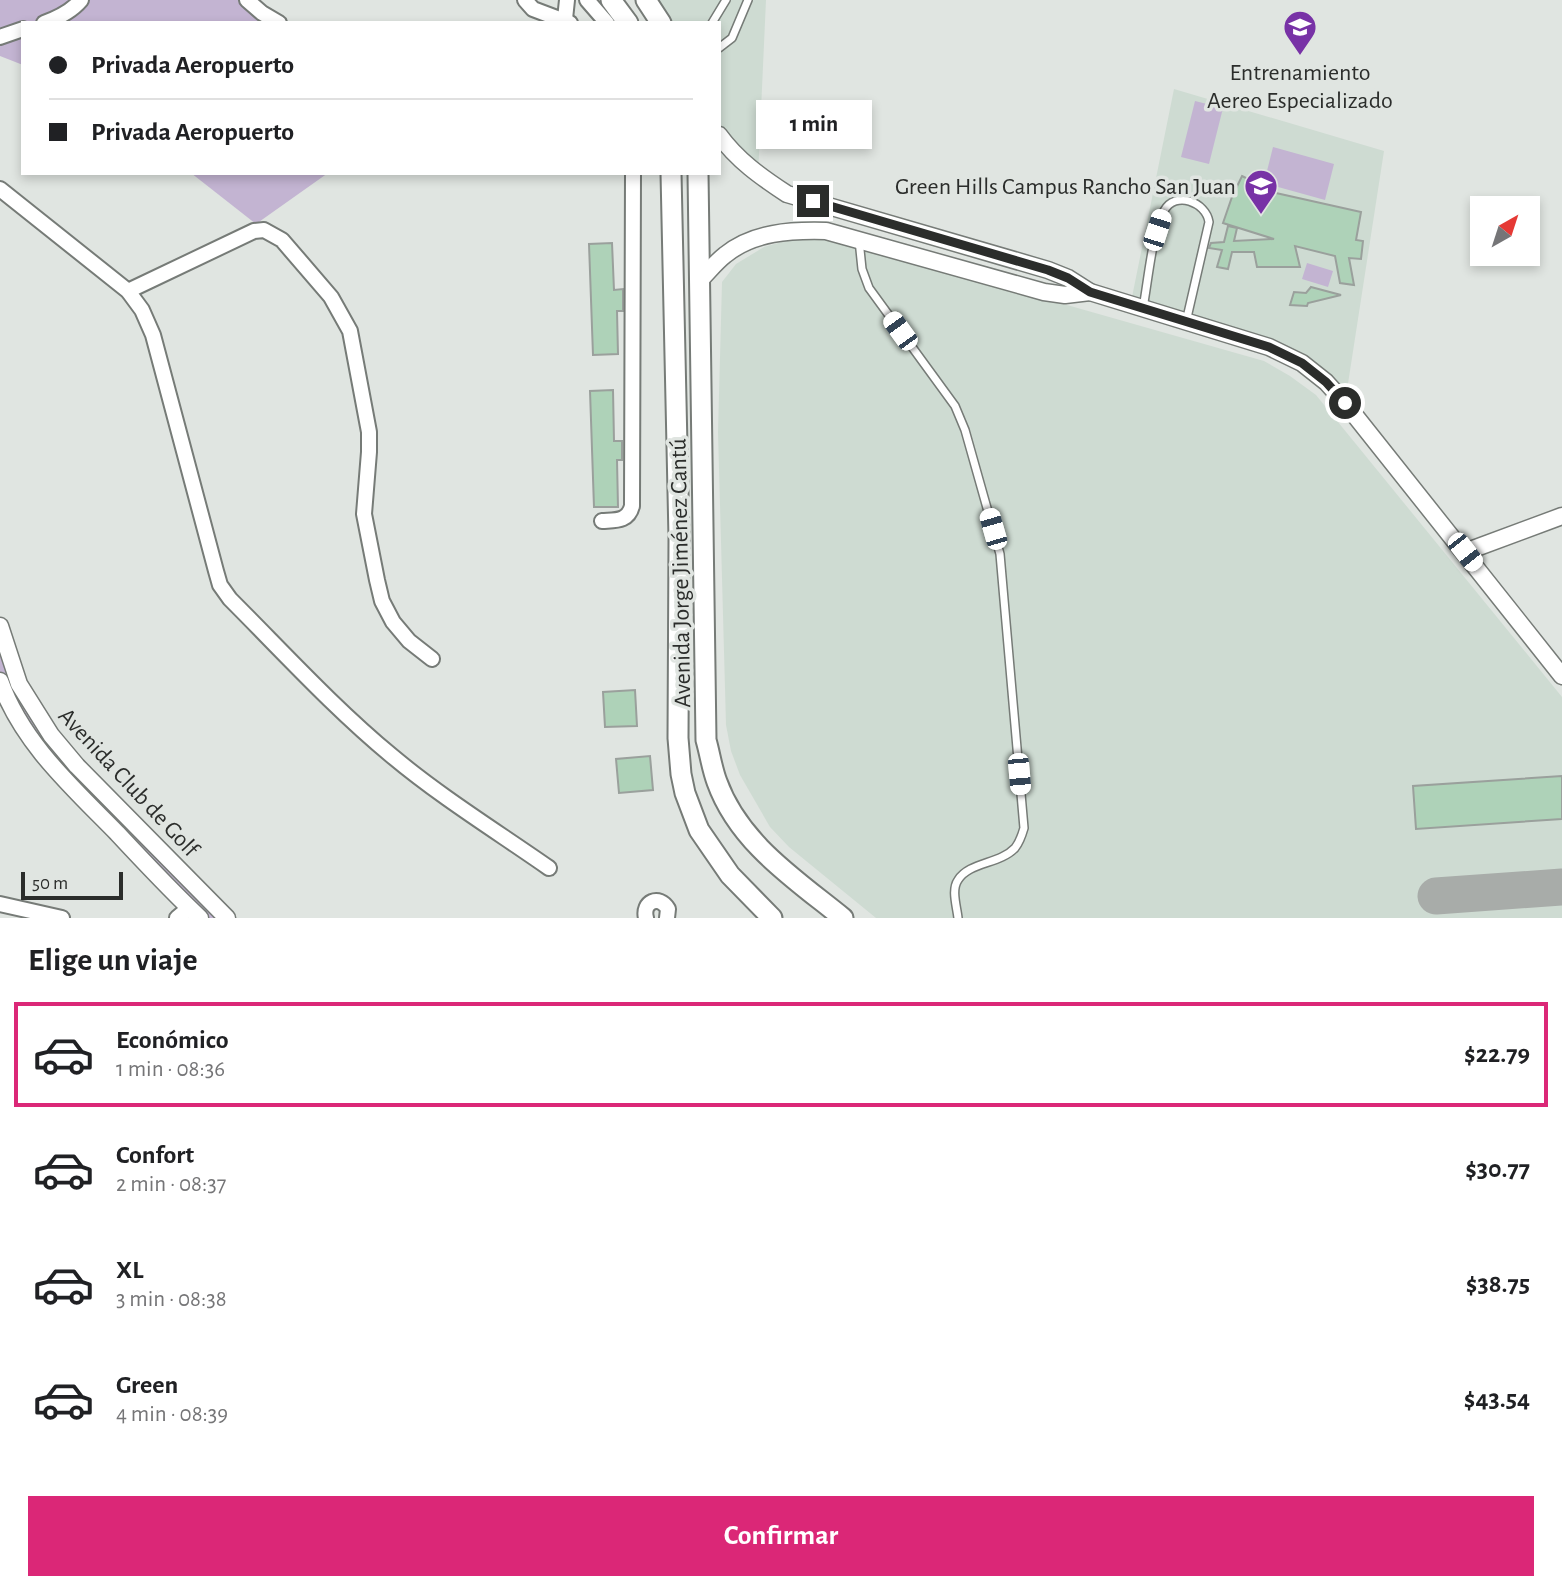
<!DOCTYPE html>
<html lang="es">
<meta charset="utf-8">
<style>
body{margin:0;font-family:"Alegreya Sans",sans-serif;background:#f6f6f6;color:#202124;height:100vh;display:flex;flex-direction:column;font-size:26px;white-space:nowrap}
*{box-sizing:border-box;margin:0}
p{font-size:23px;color:#757577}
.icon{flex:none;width:38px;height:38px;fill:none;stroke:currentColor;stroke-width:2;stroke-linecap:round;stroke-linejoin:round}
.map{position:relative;height:918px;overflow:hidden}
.details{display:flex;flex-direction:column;background:#fff;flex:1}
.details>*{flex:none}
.top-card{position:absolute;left:21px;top:21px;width:700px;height:154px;border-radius:0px;box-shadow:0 4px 10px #0003;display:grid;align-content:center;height:154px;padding:0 28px;background:#fff}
.needle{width:46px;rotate:39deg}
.tools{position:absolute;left:1470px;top:196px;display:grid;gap:14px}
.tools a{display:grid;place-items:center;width:70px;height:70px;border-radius:0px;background:#fff;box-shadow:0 4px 10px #0003;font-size:35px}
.scale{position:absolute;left:21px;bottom:18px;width:102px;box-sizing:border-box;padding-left:7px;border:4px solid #2b2d2b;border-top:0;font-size:19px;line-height:24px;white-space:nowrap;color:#2b2d2b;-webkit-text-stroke:5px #e0e5e1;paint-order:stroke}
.end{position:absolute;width:32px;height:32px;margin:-16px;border:9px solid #2b2d2b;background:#fff;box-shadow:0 0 0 4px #fff}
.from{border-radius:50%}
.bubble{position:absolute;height:49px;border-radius:0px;background:#fff;box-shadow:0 4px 10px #0003;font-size:23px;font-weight:700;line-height:49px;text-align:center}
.car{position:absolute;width:21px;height:42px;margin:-21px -10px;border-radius:9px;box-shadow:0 0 5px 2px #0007;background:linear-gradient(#fff 24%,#345 0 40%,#fff 0 76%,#345 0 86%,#fff 0)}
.top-card b{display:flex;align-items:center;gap:24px;height:66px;font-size:26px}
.top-card b+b{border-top:2px solid #e0e0e0}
.top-card i{width:18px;height:18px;background:#202124}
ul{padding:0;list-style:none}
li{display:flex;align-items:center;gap:21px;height:105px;margin:0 14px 10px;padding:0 14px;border:4px solid transparent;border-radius:0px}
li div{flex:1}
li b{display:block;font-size:26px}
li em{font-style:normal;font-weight:700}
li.active{border-color:#db2777}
li>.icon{width:63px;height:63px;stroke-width:1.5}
h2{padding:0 28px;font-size:32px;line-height:84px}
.action{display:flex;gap:14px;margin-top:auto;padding:14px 28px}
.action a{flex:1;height:80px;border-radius:0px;background:#db2777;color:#fff;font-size:28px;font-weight:700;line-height:80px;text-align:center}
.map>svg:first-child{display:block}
</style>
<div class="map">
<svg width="1562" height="918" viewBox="0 0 1562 918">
<rect width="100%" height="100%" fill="#e0e5e1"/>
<!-- built -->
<g fill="#cedbd2">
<polygon points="646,0 766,0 758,176 719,135 719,23 661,23"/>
<polygon points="1174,89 1384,151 1345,403 1302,363 1131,302"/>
<polygon points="818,239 859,246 1264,361 1290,376 1316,395 1562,697 1562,918 876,918 789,847 770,827 740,775 731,751 726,725 718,432 722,282 736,264 764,247 789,240"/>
</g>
<!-- green -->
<g fill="#c3b4d2">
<polygon points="0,0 247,0 279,23 23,23 23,65 0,56"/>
<polygon points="1195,101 1223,108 1209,164 1181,157"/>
<polygon points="1273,147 1334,164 1325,200 1264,183"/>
<polygon points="191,173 328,173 256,224"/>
<polygon points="1307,263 1333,271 1328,287 1302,279"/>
<polygon points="0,626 29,703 227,918 200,918 59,774 0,681"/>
</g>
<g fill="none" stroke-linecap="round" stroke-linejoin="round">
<!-- taxiway -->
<polyline stroke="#a8aca9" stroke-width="37" points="1436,896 1562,887"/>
</g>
<!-- building -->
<g fill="#aed2b8" stroke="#9aa09c" stroke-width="2">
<polygon points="1242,176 1276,193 1361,212 1356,240 1363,241 1361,259 1349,258 1354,285 1340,283 1335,256 1295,246 1300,267 1257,267 1254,252 1232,252 1228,269 1217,267 1222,250 1209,248 1211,243 1224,242 1228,226 1237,228 1234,241 1274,239 1223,223 1232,197"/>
<polygon points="612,243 614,290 623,289 623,311 617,311 618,354 593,355 589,244"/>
<polygon points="1311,287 1341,295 1308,303 1307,306 1290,305 1294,292 1306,293"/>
<polygon points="613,390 614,441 622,441 622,460 617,460 618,507 594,507 590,391"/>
<polygon points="635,690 637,726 605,727 603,692"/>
<polygon points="650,756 653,790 619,793 616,759"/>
<polygon points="1562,776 1562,819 1416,829 1413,786"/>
</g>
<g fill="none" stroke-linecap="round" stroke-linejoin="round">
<defs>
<g id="service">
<polyline points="712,23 726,0"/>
<polyline points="719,48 732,38 748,0"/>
<path d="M 859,240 L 862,269 L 869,288 L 955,406 L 965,430 L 1000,554 L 1024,828 C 1022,835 1019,843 1015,848 C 1000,864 969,862 958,880 C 951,890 957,907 958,918"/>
<path d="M 1143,308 C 1148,282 1152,233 1164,211 C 1175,190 1206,202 1209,222 L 1186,322"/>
</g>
<g id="minor">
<polyline points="247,0 262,13 279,23"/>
<polyline points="525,0 533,9 570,23"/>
<polyline points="587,0 607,23"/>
<polyline points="565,19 567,0"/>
<path d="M 44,23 C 58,18 71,12 81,0"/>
<polyline points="0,37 23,29"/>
<path d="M 0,189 L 128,291 L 142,310 L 153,335 L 216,571 L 220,585 L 230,599 C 283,652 334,708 392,756 C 441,797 496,831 549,868"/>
<polyline points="128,291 254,231 264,230 282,240 331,297 350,331 369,432 369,452 364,514 377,580 382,601 393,622 409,641 432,659"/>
<path d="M 602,521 C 615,520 628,522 632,506 L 633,173"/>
<polyline points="0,904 62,918"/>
<polyline points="177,918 189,908"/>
<path d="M 646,918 C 642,902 659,894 668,909 L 667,918"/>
</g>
<g id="tertiary">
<path d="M 719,135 C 737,160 761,177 787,194 L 1048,270 L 1068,278 L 1090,292 L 1269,347 L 1302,363 L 1326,382 L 1345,403 L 1562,676"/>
<path d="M 701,279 C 709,271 716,262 725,255 C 753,232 791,230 826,231 L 1044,292 L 1065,295 L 1090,292"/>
<polyline points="1465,552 1562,516"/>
<polyline points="0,626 19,684 51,735 77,766 227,918"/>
<path d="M 0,681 C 22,743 73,788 117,833 C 144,862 171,891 200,918"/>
</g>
<g id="secondary">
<polyline points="611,0 628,23"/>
<polyline points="646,0 661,23"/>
<polyline points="671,173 679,538 678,738 681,774 685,793 699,830 730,875 772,918"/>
<path d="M 698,173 L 706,740 C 710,754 712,769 717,782 C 739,843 795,879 843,918"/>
</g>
</defs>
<!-- service casing -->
<use href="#service" stroke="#767b77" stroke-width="10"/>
<!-- minor casing -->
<use href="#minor" stroke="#767b77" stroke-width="18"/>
<!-- tertiary casing -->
<use href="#tertiary" stroke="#767b77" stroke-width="19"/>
<!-- secondary casing -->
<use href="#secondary" stroke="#767b77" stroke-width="23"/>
<!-- service -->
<use href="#service" stroke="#fff" stroke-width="7"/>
<!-- minor -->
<use href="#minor" stroke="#fff" stroke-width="14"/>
<!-- tertiary -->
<use href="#tertiary" stroke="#fff" stroke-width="16"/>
<!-- secondary -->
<use href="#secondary" stroke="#fff" stroke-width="19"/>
</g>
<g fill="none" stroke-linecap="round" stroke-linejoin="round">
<!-- route -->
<polyline stroke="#2b2d2b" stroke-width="9" points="813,201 1048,270 1068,278 1090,292 1269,347 1302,363 1326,382 1345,403"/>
</g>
<!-- icons -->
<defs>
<symbol id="university-pin" viewBox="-11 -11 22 30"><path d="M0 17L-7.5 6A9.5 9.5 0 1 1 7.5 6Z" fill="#7832a6" stroke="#e0e5e1"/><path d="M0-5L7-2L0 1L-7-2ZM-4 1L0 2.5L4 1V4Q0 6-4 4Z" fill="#fff"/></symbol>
<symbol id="school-pin" viewBox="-11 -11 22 30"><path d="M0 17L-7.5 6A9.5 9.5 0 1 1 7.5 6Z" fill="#7832a6" stroke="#e0e5e1"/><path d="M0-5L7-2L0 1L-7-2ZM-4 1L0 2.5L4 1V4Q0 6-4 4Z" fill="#fff"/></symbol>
</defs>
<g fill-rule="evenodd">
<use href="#university-pin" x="1281" y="8" width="38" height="52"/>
<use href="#school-pin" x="1242" y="167" width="38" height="52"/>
</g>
<g text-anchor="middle" stroke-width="7" stroke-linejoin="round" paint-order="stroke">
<!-- poi labels -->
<g font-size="24" fill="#2b2d2b" stroke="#e0e5e1">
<text x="1300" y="80">Entrenamiento<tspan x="1300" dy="28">Aereo Especializado</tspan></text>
<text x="1236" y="194" text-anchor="end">Green Hills Campus Rancho San Juan</text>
</g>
<!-- street labels -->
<g font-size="24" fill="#2b2d2b" stroke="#e0e5e1">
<text transform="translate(680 573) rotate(-91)" y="8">Avenida Jorge Jiménez Cantú</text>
<text transform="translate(129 782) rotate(47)" y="8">Avenida Club de Golf</text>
</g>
</g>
</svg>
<div class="tools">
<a><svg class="needle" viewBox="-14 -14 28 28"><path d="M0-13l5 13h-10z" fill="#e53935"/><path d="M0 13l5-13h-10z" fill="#757577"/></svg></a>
</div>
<div class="scale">50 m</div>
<i class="end from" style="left:1345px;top:403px"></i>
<i class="end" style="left:813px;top:201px"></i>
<div class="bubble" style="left:756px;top:100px;width:116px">1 min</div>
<i class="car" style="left:1157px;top:230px;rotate:18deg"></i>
<i class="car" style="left:900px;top:331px;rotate:324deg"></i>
<i class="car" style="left:993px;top:529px;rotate:344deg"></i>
<i class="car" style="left:1465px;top:552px;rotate:142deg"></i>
<i class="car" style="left:1019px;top:774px;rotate:175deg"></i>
<div class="top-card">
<b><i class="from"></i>Privada Aeropuerto</b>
<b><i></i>Privada Aeropuerto</b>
</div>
</div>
<section class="details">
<h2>Elige un viaje</h2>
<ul>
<li class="active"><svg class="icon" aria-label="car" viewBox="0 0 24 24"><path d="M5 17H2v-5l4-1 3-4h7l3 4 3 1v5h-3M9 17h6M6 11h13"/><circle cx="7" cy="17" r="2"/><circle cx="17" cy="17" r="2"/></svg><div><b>Económico</b><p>1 min · 08:36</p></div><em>$22.79</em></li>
<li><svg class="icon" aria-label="car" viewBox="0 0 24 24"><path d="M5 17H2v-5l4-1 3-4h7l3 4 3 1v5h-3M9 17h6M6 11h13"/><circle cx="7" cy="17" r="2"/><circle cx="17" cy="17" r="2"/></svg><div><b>Confort</b><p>2 min · 08:37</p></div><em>$30.77</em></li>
<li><svg class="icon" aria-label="car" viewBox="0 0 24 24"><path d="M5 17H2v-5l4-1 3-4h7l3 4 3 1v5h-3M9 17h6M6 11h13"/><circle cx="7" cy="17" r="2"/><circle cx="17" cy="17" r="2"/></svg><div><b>XL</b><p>3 min · 08:38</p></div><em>$38.75</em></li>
<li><svg class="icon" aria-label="car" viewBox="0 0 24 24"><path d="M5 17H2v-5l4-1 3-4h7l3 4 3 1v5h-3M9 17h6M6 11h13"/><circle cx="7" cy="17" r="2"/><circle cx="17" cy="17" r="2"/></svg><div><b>Green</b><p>4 min · 08:39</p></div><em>$43.54</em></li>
</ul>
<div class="action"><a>Confirmar</a></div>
</section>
